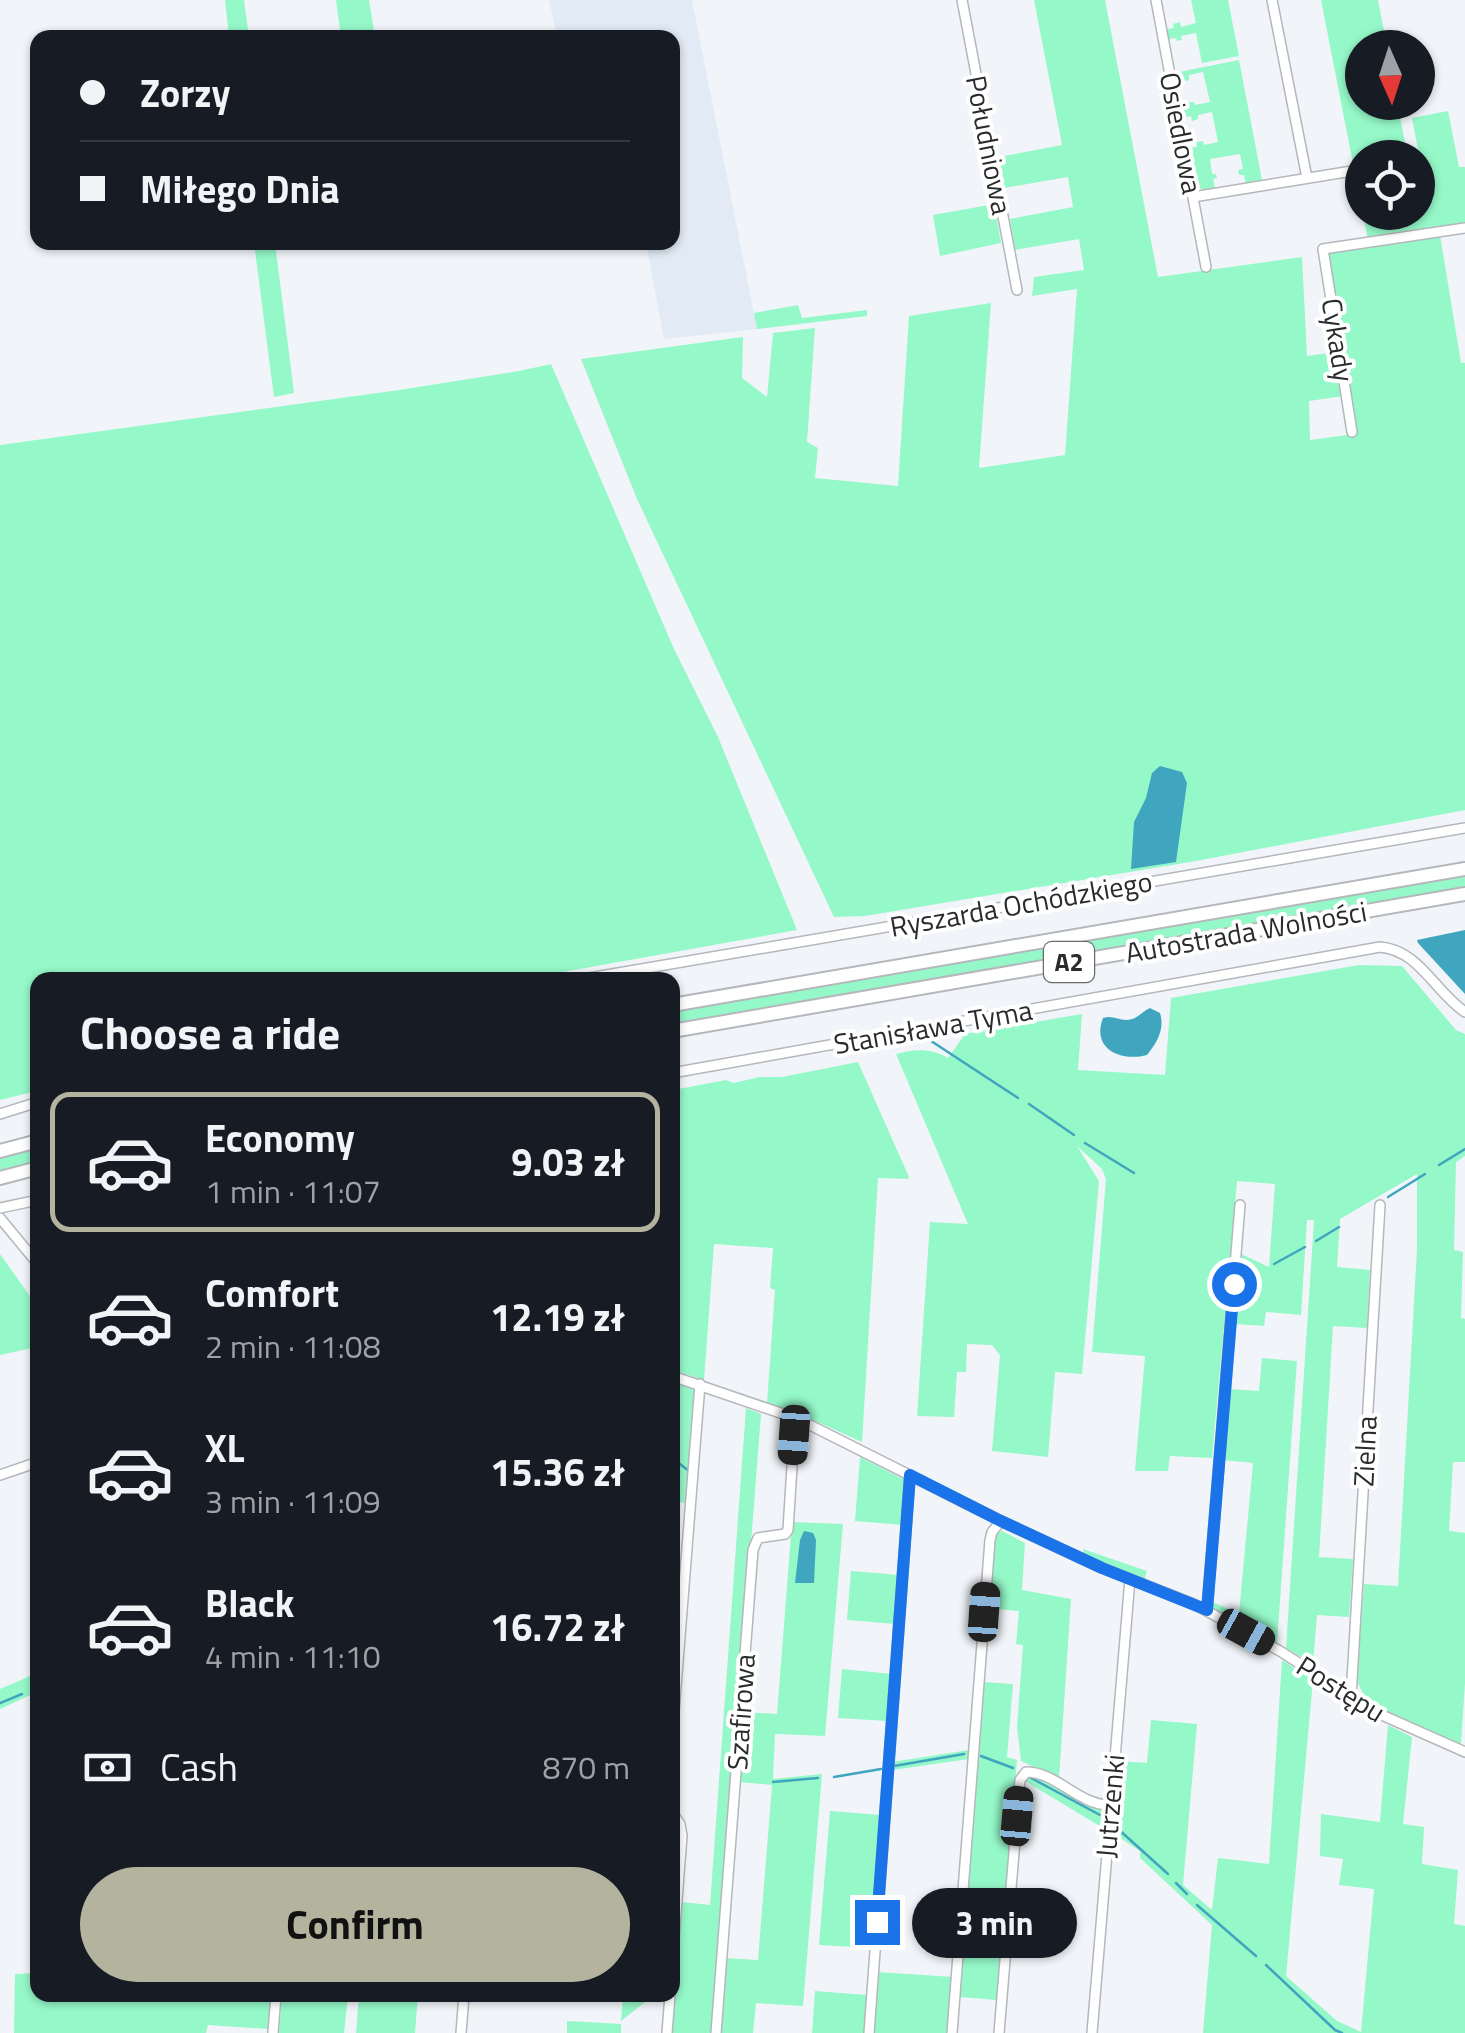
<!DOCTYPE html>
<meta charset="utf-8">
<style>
body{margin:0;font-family:"Titillium Web",sans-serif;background:#20242c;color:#f1f3f6;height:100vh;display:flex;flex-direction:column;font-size:38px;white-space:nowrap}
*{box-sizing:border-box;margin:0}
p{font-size:32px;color:#9ea1a6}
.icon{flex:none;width:55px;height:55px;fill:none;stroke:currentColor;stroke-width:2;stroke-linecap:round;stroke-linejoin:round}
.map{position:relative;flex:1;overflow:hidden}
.drawer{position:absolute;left:30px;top:972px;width:650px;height:1030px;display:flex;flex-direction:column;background:#171b24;border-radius:20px;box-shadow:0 2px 8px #0004}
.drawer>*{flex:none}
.hud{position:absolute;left:30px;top:30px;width:650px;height:220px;border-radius:20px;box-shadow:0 2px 8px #0004;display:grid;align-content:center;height:220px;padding:0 50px;background:#171b24}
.needle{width:65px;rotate:177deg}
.buttons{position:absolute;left:1345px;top:30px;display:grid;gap:20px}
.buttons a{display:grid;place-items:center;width:90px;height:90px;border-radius:50%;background:#171b24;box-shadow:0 2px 8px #0004;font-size:50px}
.end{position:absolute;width:45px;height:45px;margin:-22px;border:12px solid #1a73e8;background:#fff;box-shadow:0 0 0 5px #fff}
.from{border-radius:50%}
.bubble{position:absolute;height:70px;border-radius:35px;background:#171b24;box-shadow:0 2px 8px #0004;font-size:32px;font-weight:700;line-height:70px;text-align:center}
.car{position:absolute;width:30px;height:60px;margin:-30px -15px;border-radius:12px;box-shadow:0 0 8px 2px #0007;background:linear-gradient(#222 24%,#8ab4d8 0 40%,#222 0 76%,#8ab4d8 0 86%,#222 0)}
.hud b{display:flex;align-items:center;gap:35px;height:95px;font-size:38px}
.hud b+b{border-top:2px solid #363941}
.hud i{width:25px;height:25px;background:#f1f3f6}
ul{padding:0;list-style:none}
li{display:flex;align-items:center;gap:30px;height:140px;margin:0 20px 15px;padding:0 30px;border:5px solid transparent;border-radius:20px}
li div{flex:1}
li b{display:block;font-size:38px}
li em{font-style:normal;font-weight:700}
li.current{border-color:#b4b49e}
li>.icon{width:90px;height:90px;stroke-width:1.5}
h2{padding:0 50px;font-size:45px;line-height:120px}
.pay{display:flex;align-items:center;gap:25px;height:110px;padding:0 50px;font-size:38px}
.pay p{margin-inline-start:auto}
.cta{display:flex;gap:20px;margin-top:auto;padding:20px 50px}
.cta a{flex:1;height:115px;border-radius:60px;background:#b4b49e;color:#111;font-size:40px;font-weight:700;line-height:115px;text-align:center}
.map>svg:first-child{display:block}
</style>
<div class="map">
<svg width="1465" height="2033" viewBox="0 0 1465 2033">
<rect width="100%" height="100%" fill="#f1f5f9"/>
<!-- built -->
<polygon fill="#e2ebf5" points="549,0 692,0 757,329 664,339 646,243 672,242 672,38 557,37"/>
<!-- green -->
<g fill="#95f8c8" fill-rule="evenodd">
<polygon points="225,0 244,0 249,37 229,37"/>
<polygon points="336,0 369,0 375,37 341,37"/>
<polygon points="1034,0 1105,0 1158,277 1302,257 1307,356 1336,352 1344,396 1309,401 1310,440 1355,434 1326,253 1440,235 1461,363 1465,363 1465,810 1196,861 865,916 834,917 637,499 581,359 743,337 742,378 767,397 773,333 815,328 807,442 818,448 815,478 898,486 909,316 991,303 979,468 1065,455 1077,289 1032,296 1034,277 1084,270 1079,239 1015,250 1010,219 1073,207 1068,177 1004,188 999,157 1062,145"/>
<polygon points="1191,0 1228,0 1239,56 1202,63 1196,33 1181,36 1182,40 1177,41 1176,38 1168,39 1166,29 1174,28 1173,24 1180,22 1181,27 1196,23"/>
<path d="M 1321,0 L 1378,0 L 1387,47 L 1362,48 L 1362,102 L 1397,103 L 1408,157 L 1419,155 L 1412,118 L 1448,111 L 1459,167 L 1465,167 L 1465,227 L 1368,240 ZM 1362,158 L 1418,158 L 1418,212 L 1362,212 Z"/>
<polygon points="1239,60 1262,180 1246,184 1244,175 1239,175 1238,170 1243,169 1240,154 1210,159 1212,174 1216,174 1217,178 1213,179 1215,188 1203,190 1195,185 1189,148 1197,147 1196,142 1203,141 1204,145 1218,142 1212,112 1198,115 1198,119 1192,121 1191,116 1183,118 1181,108 1189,106 1189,102 1194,102 1195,105 1210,102 1203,72 1189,75 1189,80 1185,81 1183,77 1176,79 1174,73"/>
<polygon points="994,204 1001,243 940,256 933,215"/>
<polygon points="254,243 275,243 294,393 274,397"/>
<polygon points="798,305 802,318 867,310 867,316 757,329 754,313"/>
<polygon points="551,364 674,649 718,737 797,930 518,980 38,980 37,1091 0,1100 0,445 399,390 519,371"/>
<polygon points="1465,877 1465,886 1344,910 673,1025 673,1011 1345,895"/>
<path d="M 1359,965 L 1402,966 L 1456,1030 L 1465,1034 L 1465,1156 L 1456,1162 L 1454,1250 L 1463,1252 L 1461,1318 L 1465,1319 L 1465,1462 L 1453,1462 L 1449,1531 L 1465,1533 L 1465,1683 L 1461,1744 L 1412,1725 L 1369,1703 L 1364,1696 L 1357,1681 L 1364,1584 L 1398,1586 L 1417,1249 L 1417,1174 L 1340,1219 L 1337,1267 L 1370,1270 L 1367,1328 L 1333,1326 L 1319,1557 L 1353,1559 L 1349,1617 L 1317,1615 L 1313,1664 L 1286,1648 L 1314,1220 L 1307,1220 L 1301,1315 L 1266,1312 L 1264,1326 L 1235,1324 L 1241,1254 L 1269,1267 L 1275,1184 L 1237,1181 L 1212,1458 L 1170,1456 L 1168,1471 L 1135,1471 L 1145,1356 L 1092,1352 L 1106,1179 L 1102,1169 L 1077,1146 L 1099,1181 L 1082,1374 L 1055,1372 L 1048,1457 L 992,1451 L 1000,1355 L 992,1345 L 967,1344 L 966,1372 L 957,1372 L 954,1417 L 917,1416 L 930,1222 L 968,1224 L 896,1054 C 915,1049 931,1048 948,1058 L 965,1034 L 1082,1014 L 1078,1070 L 1165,1075 L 1171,998 Z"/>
<polygon points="858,1062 909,1177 908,1179 878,1178 862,1442 800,1414 767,1403 775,1290 770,1288 773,1248 714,1244 704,1380 672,1370 673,1090 726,1080 733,1083 760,1077 782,1077"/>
<polygon points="37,1147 37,1162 0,1172 0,1157"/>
<polygon points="0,1254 37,1306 37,1347 0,1355"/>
<polygon points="1262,1358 1297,1361 1277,1643 1211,1608 1212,1602 1239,1613 1253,1463 1223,1460 1229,1389 1259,1391"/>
<polygon points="672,1381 697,1388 689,1503 673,1502"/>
<polygon points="746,1408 761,1414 713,2033 672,2033 682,1902 710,1905"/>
<polygon points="860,1457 907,1481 902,1525 855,1521"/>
<polygon points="792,1522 843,1524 825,1736 775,1734 773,1779 822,1774 803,2006 756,2003 753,2033 719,2033 725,1958 758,1960 772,1785 738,1782 743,1712 777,1714"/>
<polygon points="1002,1531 1025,1543 1022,1590 1071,1599 1059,1779 1021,1761 1017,1727 1023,1645 1016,1644 1019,1611 989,1608 995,1535"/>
<polygon points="1083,1549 1147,1571 1144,1580 1084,1556"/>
<polygon points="673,1562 684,1564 673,1705"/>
<polygon points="851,1571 899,1575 895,1624 847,1620"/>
<polygon points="1282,1660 1313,1680 1286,1976 1337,2021 1361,2032 1374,1889 1339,1885 1343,1859 1320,1856 1321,1814 1380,1822 1388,1725 1412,1737 1403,1824 1424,1827 1422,1864 1458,1870 1454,1924 1465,1926 1465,2033 1203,2033 1212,1925 1140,1858 1140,1851 1114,1834 1119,1761 1147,1763 1151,1720 1197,1724 1183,1885 1212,1910 1218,1858 1269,1864"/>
<polygon points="842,1669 892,1674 888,1721 838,1718"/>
<polygon points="37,1673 37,1692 0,1709 0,1689"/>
<polygon points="983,1682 1013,1684 1007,1757 1017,1760 997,2000 959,1997"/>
<polygon points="969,1750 969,1759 892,1770 892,1762"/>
<polygon points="1031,1775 1104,1812 1103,1828 1025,1781"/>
<polygon points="830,1811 881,1815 871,1948 819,1945"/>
<polygon points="877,1972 953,1977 949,2033 872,2033"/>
<polygon points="37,1973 38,1995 271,1995 268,2029 208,2025 206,2033 14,2033 15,1974"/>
<polygon points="815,1991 867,1995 864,2033 812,2033"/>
<polygon points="282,1995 348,1995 344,2033 279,2033"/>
<polygon points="359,1995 418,1995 415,2033 356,2033"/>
<polygon points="620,1995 654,1995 621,2021 623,1996"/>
<polygon points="567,2021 621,2024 621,2033 567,2033"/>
</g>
<!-- water -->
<g fill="#40a5be">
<polygon points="1160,766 1182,772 1187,783 1176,862 1131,869 1134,822 1146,798 1152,773"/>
<polygon points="1465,930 1465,994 1418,943 1417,940"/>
<path d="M 1150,1008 L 1160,1013 C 1165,1029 1157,1043 1147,1055 C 1121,1062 1091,1049 1103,1018 C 1114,1014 1121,1023 1132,1019 C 1139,1017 1143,1011 1150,1008 Z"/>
<polygon points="804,1531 813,1533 816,1540 814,1583 795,1583 800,1540"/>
</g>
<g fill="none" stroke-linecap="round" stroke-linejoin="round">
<!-- stream -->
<g stroke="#40a5be" stroke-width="2.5">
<polyline points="925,1037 1018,1098"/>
<polyline points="1029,1104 1074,1135"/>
<polyline points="1085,1143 1134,1173"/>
<polyline points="1439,1165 1465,1149"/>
<polyline points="1388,1197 1425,1174"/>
<polyline points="1316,1241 1339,1227"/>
<polyline points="1274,1264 1305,1247"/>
<polyline points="672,1458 689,1471"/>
<polyline points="33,1688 38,1686"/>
<polyline points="0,1703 22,1694"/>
<polyline points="981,1756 1013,1768"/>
<polyline points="894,1766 964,1754"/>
<polyline points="834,1777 881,1769"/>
<polyline points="1031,1778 1100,1815"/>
<polyline points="773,1782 818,1778"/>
<polyline points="1117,1828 1168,1874"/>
<polyline points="1176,1883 1187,1894"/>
<polyline points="1197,1905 1256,1956"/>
<polyline points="1266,1965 1335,2030 1342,2033"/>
</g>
<defs>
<g id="minor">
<polyline points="962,0 1017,290"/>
<polyline points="1156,0 1206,267"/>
<polyline points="1272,0 1307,178"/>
<polyline points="1193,197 1352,171"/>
<polyline points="1352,432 1323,249 1465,228"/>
<polyline points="577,980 1465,828"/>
<path d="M 672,1073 L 1380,947 C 1419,950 1435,992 1465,1012"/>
<polyline points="0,1114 38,1102"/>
<polyline points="0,1208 38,1200"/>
<polyline points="0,1218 38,1264"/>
<polyline points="672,1376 798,1419 1001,1521 1102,1568 1194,1604 1280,1651 1375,1712 1465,1752"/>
<polyline points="0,1475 38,1462"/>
<polyline points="1207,1610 1240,1205"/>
<polyline points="1351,1697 1380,1205"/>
<polyline points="672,1737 700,1384"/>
<polyline points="672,1812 680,1824 682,1836 672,1964"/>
<polyline points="273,2033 276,1995"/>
<polyline points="461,2033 464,1995"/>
<polyline points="667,2033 670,1995"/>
<polyline points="716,2033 753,1550 758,1538 785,1534 788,1530 794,1435 798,1419"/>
<polyline points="869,2033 910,1475"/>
<polyline points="952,2033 990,1540 992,1532 1001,1521"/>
<path d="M 999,2033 L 1020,1780 L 1026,1772 C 1057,1772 1078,1805 1110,1805"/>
<polyline points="1092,2033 1130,1579"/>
</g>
<g id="highway">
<polyline points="672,1005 1465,869"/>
<polyline points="672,1031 1465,894"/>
<polyline points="0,1151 38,1141"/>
<polyline points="0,1178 38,1168"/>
</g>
</defs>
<!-- minor casing -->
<use href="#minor" stroke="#b4b7bb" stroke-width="12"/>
<!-- highway casing -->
<use href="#highway" stroke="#b4b7bb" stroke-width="16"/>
<!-- minor -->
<use href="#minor" stroke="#fff" stroke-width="9"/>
<!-- highway -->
<use href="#highway" stroke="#fff" stroke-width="12"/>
</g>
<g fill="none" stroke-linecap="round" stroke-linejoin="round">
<!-- route -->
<polyline stroke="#1a73e8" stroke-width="12" points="877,1922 910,1475 1001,1521 1102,1568 1207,1610 1234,1284"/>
</g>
<g text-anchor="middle" stroke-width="8" stroke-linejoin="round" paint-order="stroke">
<!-- shield labels -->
<rect fill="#fff" stroke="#6a6b6c" stroke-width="2.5" x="1044" y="942" width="50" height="40" rx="8"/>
<g font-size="25" font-weight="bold" fill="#2a2b2d">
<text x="1069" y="971">A2</text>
</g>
<!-- street labels -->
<g font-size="28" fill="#2a2b2d" stroke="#fff">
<text transform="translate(1181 133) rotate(79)" y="10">Osiedlowa</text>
<text transform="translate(989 145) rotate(79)" y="10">Południowa</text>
<text transform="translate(1338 340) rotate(81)" y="10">Cykady</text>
<text transform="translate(1021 904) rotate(-10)" y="10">Ryszarda Ochódzkiego</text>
<text transform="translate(1246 932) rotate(-10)" y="10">Autostrada Wolności</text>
<text transform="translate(933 1027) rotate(-10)" y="10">Stanisława Tyma</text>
<text transform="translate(1365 1451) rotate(-87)" y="10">Zielna</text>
<text transform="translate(1341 1689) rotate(32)" y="10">Postępu</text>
<text transform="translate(741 1712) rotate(-86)" y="10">Szafirowa</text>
<text transform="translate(1110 1806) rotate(-85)" y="10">Jutrzenki</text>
</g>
</g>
</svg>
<div class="buttons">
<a><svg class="needle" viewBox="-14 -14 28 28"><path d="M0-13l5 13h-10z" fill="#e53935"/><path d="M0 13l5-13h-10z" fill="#9ea1a6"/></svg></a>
<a><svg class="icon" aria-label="locate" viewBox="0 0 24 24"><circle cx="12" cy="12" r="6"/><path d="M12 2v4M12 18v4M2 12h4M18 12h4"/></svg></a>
</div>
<i class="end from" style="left:1234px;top:1284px"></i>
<i class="end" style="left:877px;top:1922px"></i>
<div class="bubble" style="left:912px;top:1888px;width:165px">3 min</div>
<i class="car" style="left:794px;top:1435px;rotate:184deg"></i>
<i class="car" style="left:984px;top:1612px;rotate:4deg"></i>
<i class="car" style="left:1246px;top:1632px;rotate:119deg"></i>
<i class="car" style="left:1017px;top:1816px;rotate:5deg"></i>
<div class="hud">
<b><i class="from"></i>Zorzy</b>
<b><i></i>Miłego Dnia</b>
</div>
<section class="drawer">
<h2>Choose a ride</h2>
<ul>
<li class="current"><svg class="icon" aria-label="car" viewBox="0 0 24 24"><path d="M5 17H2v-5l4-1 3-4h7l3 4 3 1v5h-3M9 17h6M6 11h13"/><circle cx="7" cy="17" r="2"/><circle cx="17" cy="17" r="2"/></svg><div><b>Economy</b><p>1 min · 11:07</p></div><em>9.03 zł</em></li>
<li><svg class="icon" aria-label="car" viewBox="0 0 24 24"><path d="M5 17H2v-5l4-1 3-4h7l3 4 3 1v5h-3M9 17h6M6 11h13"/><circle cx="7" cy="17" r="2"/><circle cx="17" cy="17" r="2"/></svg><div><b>Comfort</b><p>2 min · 11:08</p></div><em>12.19 zł</em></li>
<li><svg class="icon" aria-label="car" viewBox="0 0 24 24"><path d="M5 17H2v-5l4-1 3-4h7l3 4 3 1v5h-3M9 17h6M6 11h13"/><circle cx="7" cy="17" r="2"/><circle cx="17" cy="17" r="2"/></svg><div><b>XL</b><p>3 min · 11:09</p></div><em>15.36 zł</em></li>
<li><svg class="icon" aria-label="car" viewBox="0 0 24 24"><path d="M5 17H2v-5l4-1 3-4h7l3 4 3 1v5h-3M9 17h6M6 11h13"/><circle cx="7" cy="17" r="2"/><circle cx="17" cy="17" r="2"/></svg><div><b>Black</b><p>4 min · 11:10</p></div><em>16.72 zł</em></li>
</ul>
<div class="pay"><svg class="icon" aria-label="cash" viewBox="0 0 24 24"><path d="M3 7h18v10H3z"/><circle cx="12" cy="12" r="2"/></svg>Cash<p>870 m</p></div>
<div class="cta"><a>Confirm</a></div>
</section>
</div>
